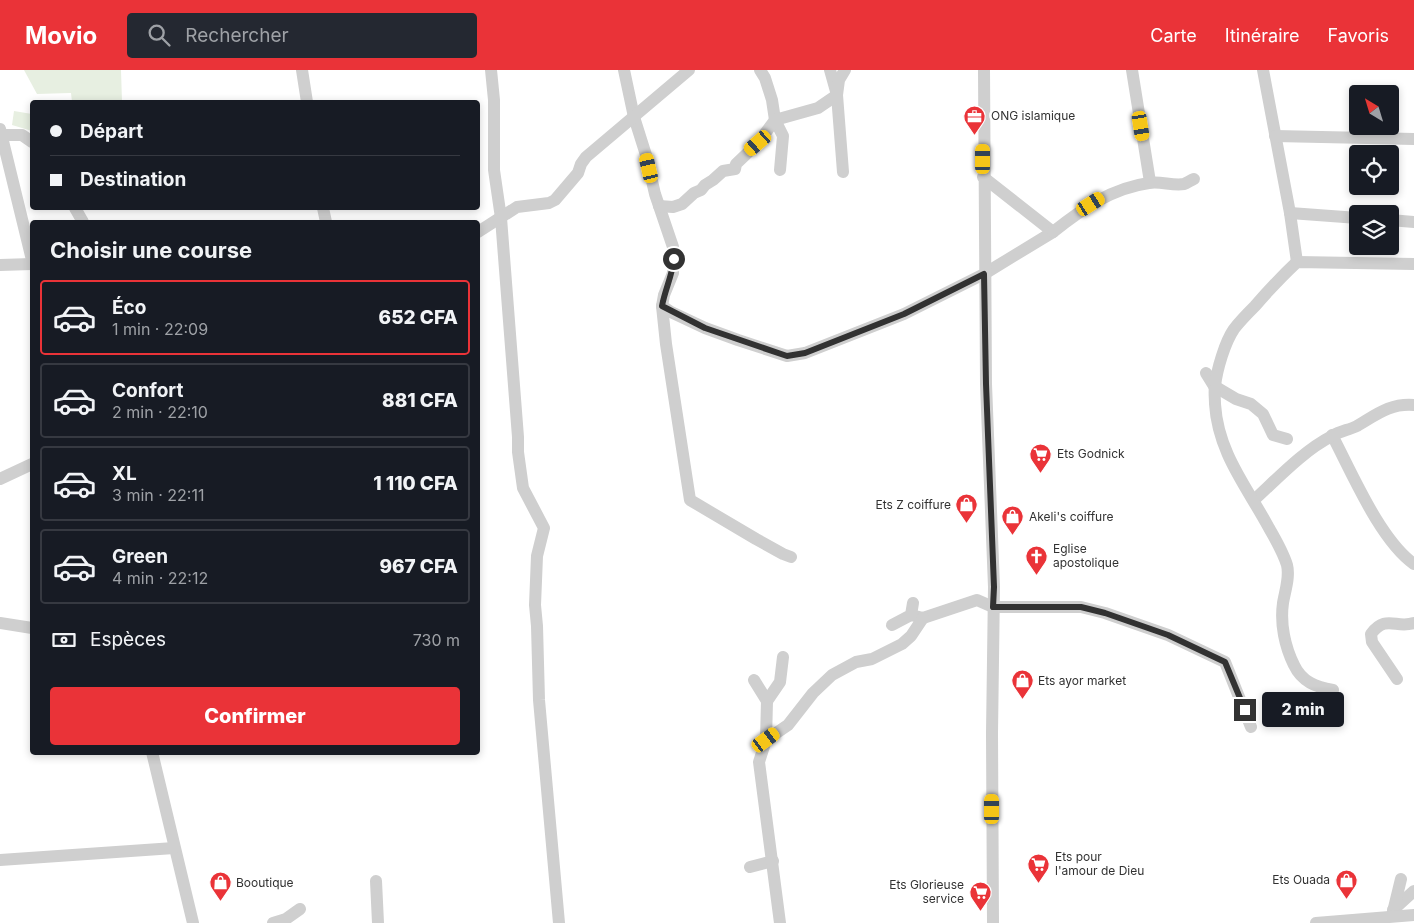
<!DOCTYPE html>
<html lang="fr">
<meta charset="utf-8">
<style>
body{margin:0;font-family:Inter,sans-serif;background:#242831;color:#f1f3f6;height:100vh;display:flex;flex-direction:column;font-size:19px;white-space:nowrap}
*{box-sizing:border-box;margin:0}
p{font-size:16px;color:#9ea1a6}
.icon{flex:none;width:28px;height:28px;fill:none;stroke:currentColor;stroke-width:2;stroke-linecap:round;stroke-linejoin:round}
.map{position:relative;flex:1;overflow:hidden}
.drawer{position:absolute;left:30px;top:150px;width:450px;height:535px;display:flex;flex-direction:column;background:#171b24;border-radius:5px;box-shadow:0 2px 8px #0003}
.drawer>*{flex:none}
.top-card{position:absolute;left:30px;top:30px;width:450px;height:110px;border-radius:5px;box-shadow:0 2px 8px #0003;display:grid;align-content:center;height:110px;padding:0 20px;background:#171b24}
.needle{width:32px;rotate:322deg}
.tools{position:absolute;left:1349px;top:15px;display:grid;gap:10px}
.tools a{display:grid;place-items:center;width:50px;height:50px;border-radius:5px;background:#171b24;box-shadow:0 2px 8px #0003;font-size:25px}
.end{position:absolute;width:22px;height:22px;margin:-11px;border:6px solid #323232;background:#fff;box-shadow:0 0 0 2px #fff}
.from{border-radius:50%}
.bubble{position:absolute;height:35px;border-radius:5px;background:#171b24;box-shadow:0 2px 8px #0003;font-size:16px;font-weight:800;line-height:35px;text-align:center}
.car{position:absolute;width:15px;height:30px;margin:-15px -8px;border-radius:6px;box-shadow:0 0 4px 1px #0007;background:linear-gradient(#f5c518 24%,#345 0 40%,#f5c518 0 76%,#345 0 86%,#f5c518 0)}
.top-card b{display:flex;align-items:center;gap:18px;height:48px;font-size:19px}
.top-card b+b{border-top:1px solid #363941}
.top-card i{width:12px;height:12px;background:#f1f3f6}
ul{padding:0;list-style:none}
li{display:flex;align-items:center;gap:15px;height:75px;margin:0 10px 8px;padding:0 10px;border:2px solid #363941;border-radius:5px}
li div{flex:1}
li b{display:block;font-size:19px}
li em{font-style:normal;font-weight:800}
li.on{border-color:#ea3338}
li>.icon{width:45px;height:45px;stroke-width:1.5}
h2{padding:0 20px;font-size:22px;line-height:60px}
.pay{display:flex;align-items:center;gap:12px;height:55px;padding:0 20px;font-size:19px}
.pay p{margin-inline-start:auto}
.primary-button{display:flex;gap:10px;margin-top:auto;padding:10px 20px}
.primary-button a{flex:1;height:58px;border-radius:5px;background:#ea3338;color:#fff;font-size:20px;font-weight:800;line-height:58px;text-align:center}
header{display:flex;align-items:center;gap:30px;box-sizing:border-box;height:70px;padding:0 25px;background:#ea3338;color:#fff}
header strong{font-size:24px}
nav{display:flex;gap:28px;margin-inline-start:auto;font-size:18px}
.search{width:350px;height:45px;background:#242831;display:flex;align-items:center;gap:12px;box-sizing:border-box;padding:0 18px;border-radius:5px;color:#9ea1a6;font-size:19px}
.map>svg:first-child{display:block}
</style>
<header>
<strong>Movio</strong>
<div class="search"><svg class="icon" aria-label="search" viewBox="0 0 24 24"><circle cx="10" cy="10" r="6"/><path d="M15 15l6 6"/></svg>Rechercher</div>
<nav><a>Carte</a><a>Itinéraire</a><a>Favoris</a></nav>
</header>
<div class="map">
<svg width="1414" height="853" viewBox="0 0 1414 853">
<rect width="100%" height="100%" fill="#fff"/>
<!-- green -->
<g fill="#e7efe1">
<polygon points="24,0 121,0 122,32 72,32 71,23 37,24"/>
<polygon points="14,41 32,44 32,61 12,55"/>
</g>
<g fill="none" stroke-linecap="round" stroke-linejoin="round">
<!-- minor -->
<g stroke="#cfcfcf" stroke-width="12">
<polyline points="302,0 307,32"/>
<polyline points="491,0 494,30 494,100 501,148 518,367 518,382 523,418 544,458 537,486 535,535 537,556 539,630 559,853"/>
<polyline points="624,0 634,47 646,85 655,124 673,177 673,203 664,225 662,236 671,242 705,258 738,270 787,286 805,283 904,244 984,204 1053,162 983,107"/>
<polyline points="760,0 765,8 772,30 775,50 783,66 780,100"/>
<polyline points="830,0 837,25 843,102"/>
<polyline points="984,0 986,314 994,517 992,663 993,853"/>
<polyline points="1132,0 1150,112"/>
<polyline points="1263,0 1290,143 1297,192"/>
<polyline points="0,59 32,190"/>
<polyline points="1,65 22,65 32,72"/>
<polyline points="1275,66 1414,69"/>
<polyline points="659,136 673,137 682,134 694,123 701,120 705,115 713,110 723,101 735,99 736,94 758,73 775,50 818,38 837,25 839,10 845,0"/>
<polyline points="75,138 83,152"/>
<polyline points="323,138 326,152"/>
<polyline points="1290,143 1358,148"/>
<polyline points="1390,150 1414,152"/>
<polyline points="478,162 517,137 549,133 555,130 578,103 581,94 586,87 689,0"/>
<path d="M 1053,162 C 1082,139 1112,118 1149,113 C 1160,111 1173,116 1184,114 C 1187,113 1191,110 1194,109"/>
<polyline points="0,195 32,194"/>
<polyline points="662,236 666,274 690,430 756,469 783,484 791,487"/>
<polyline points="1206,303 1214,316 1236,329 1251,334 1263,344 1273,365 1287,369"/>
<path d="M 1332,365 C 1352,403 1380,470 1414,494"/>
<polyline points="0,409 32,394"/>
<path d="M 1254,430 C 1278,408 1303,381 1332,366 C 1340,361 1349,360 1357,356 C 1376,345 1390,333 1414,335"/>
<polyline points="911,545 923,548 977,530 993,537 1081,537 1105,543 1168,565 1225,592 1251,657"/>
<polyline points="0,553 32,558"/>
<polyline points="892,555 911,545 913,533"/>
<path d="M 1397,609 L 1372,572 L 1371,564 C 1386,544 1396,559 1414,553"/>
<polyline points="754,610 767,631 766,670"/>
<path d="M 1333,620 C 1316,617 1302,612 1294,595 C 1285,577 1280,554 1283,533 C 1285,521 1290,507 1287,495 C 1283,482 1276,470 1269,458 C 1247,417 1218,383 1215,334 C 1215,328 1214,322 1215,316 C 1217,299 1225,272 1234,259 C 1240,251 1248,243 1255,236 C 1268,221 1282,206 1297,192 L 1414,194"/>
<polyline points="767,631 780,612 783,587"/>
<polyline points="152,682 193,853"/>
<polyline points="0,790 174,778"/>
<polyline points="750,797 773,791"/>
<polyline points="376,811 378,853"/>
<polyline points="1393,840 1414,821"/>
<polyline points="1392,846 1401,809"/>
<polyline points="273,853 286,849 300,839"/>
<polyline points="780,853 759,692 766,670 788,655 813,623 832,605 856,592 872,589 902,574 911,566 923,548"/>
<polyline points="1316,853 1414,845"/>
</g>
</g>
<g fill="none" stroke-linecap="round" stroke-linejoin="round">
<!-- route -->
<path stroke="#323232" stroke-width="6" d="M 674,189 C 672,206 665,220 662,236 L 705,258 L 787,286 L 805,283 L 904,244 L 984,204 L 986,314 L 994,517 L 993,537 L 1081,537 L 1105,543 L 1168,565 L 1225,592 L 1245,640"/>
</g>
<!-- icons -->
<defs>
<symbol id="office-pin" viewBox="-11 -11 22 30"><path d="M0 17L-7.5 6A9.5 9.5 0 1 1 7.5 6Z" fill="#ea3338" stroke="#fff"/><path d="M-6-3h4V-5.5h4V-3h4V5H-6ZM-1-4.5V-3h2v-1.5ZM-6 0V1H6V0Z" fill="#fff"/></symbol>
<symbol id="supermarket-pin" viewBox="-11 -11 22 30"><path d="M0 17L-7.5 6A9.5 9.5 0 1 1 7.5 6Z" fill="#ea3338" stroke="#fff"/><path d="M-6-5.5h2.5l.6 2H6L4.5 2H-2.5L-4.4-4H-6ZM-1.5 3.2a1.3 1.3 0 1 0 .1 0ZM3 3.2a1.3 1.3 0 1 0 .1 0Z" fill="#fff"/></symbol>
<symbol id="shop-pin" viewBox="-11 -11 22 30"><path d="M0 17L-7.5 6A9.5 9.5 0 1 1 7.5 6Z" fill="#ea3338" stroke="#fff"/><path d="M-5-2.5h2.3a2.7 3.5 0 0 1 5.4 0H5L5.5 6h-11ZM-1.5-2.5h3a1.5 2.3 0 0 0-3 0Z" fill="#fff"/></symbol>
<symbol id="church-pin" viewBox="-11 -11 22 30"><path d="M0 17L-7.5 6A9.5 9.5 0 1 1 7.5 6Z" fill="#ea3338" stroke="#fff"/><path d="M-1.2-6h2.4v3.5h3.3v2.4h-3.3V6h-2.4V-.1h-3.3v-2.4h3.3Z" fill="#fff"/></symbol>
</defs>
<g fill-rule="evenodd">
<use href="#office-pin" x="962" y="34" width="25" height="34"/>
<use href="#supermarket-pin" x="1028" y="372" width="25" height="34"/>
<use href="#shop-pin" x="954" y="422" width="25" height="34"/>
<use href="#shop-pin" x="1000" y="434" width="25" height="34"/>
<use href="#church-pin" x="1024" y="474" width="25" height="34"/>
<use href="#shop-pin" x="1010" y="598" width="25" height="34"/>
<use href="#supermarket-pin" x="1026" y="782" width="25" height="34"/>
<use href="#shop-pin" x="1334" y="798" width="25" height="34"/>
<use href="#shop-pin" x="208" y="800" width="25" height="34"/>
<use href="#supermarket-pin" x="968" y="810" width="25" height="34"/>
</g>
<g text-anchor="middle" stroke-width="5" stroke-linejoin="round" paint-order="stroke">
<!-- poi labels -->
<g font-size="12" fill="#323232" stroke="#fff" text-anchor="start">
<text x="991" y="50">ONG islamique</text>
<text x="1057" y="388">Ets Godnick</text>
<text x="951" y="439" text-anchor="end">Ets Z coiffure</text>
<text x="1029" y="451">Akeli's coiffure</text>
<text x="1053" y="483">Eglise<tspan x="1053" dy="14">apostolique</tspan></text>
<text x="1038" y="615">Ets ayor market</text>
<text x="1055" y="791">Ets pour<tspan x="1055" dy="14">l'amour de Dieu</tspan></text>
<text x="1330" y="814" text-anchor="end">Ets Ouada</text>
<text x="236" y="817">Booutique</text>
<text x="964" y="819" text-anchor="end">Ets Glorieuse<tspan x="964" dy="14">service</tspan></text>
</g>
</g>
</svg>
<div class="tools">
<a><svg class="needle" viewBox="-14 -14 28 28"><path d="M0-13l5 13h-10z" fill="#e53935"/><path d="M0 13l5-13h-10z" fill="#9ea1a6"/></svg></a>
<a><svg class="icon" aria-label="locate" viewBox="0 0 24 24"><circle cx="12" cy="12" r="6"/><path d="M12 2v4M12 18v4M2 12h4M18 12h4"/></svg></a>
<a><svg class="icon" aria-label="layers" viewBox="0 0 24 24"><path d="M12 4l9 5-9 5-9-5zM3 14l9 5 9-5"/></svg></a>
</div>
<i class="end from" style="left:674px;top:189px"></i>
<i class="end" style="left:1245px;top:640px"></i>
<div class="bubble" style="left:1262px;top:622px;width:82px">2 min</div>
<i class="car" style="left:1141px;top:56px;rotate:171deg"></i>
<i class="car" style="left:758px;top:73px;rotate:229deg"></i>
<i class="car" style="left:983px;top:89px;rotate:0deg"></i>
<i class="car" style="left:649px;top:98px;rotate:347deg"></i>
<i class="car" style="left:1091px;top:134px;rotate:58deg"></i>
<i class="car" style="left:766px;top:670px;rotate:54deg"></i>
<i class="car" style="left:992px;top:739px;rotate:0deg"></i>
<div class="top-card">
<b><i class="from"></i>Départ</b>
<b><i></i>Destination</b>
</div>
<section class="drawer">
<h2>Choisir une course</h2>
<ul>
<li class="on"><svg class="icon" aria-label="car" viewBox="0 0 24 24"><path d="M5 17H2v-5l4-1 3-4h7l3 4 3 1v5h-3M9 17h6M6 11h13"/><circle cx="7" cy="17" r="2"/><circle cx="17" cy="17" r="2"/></svg><div><b>Éco</b><p>1 min · 22:09</p></div><em>652 CFA</em></li>
<li><svg class="icon" aria-label="car" viewBox="0 0 24 24"><path d="M5 17H2v-5l4-1 3-4h7l3 4 3 1v5h-3M9 17h6M6 11h13"/><circle cx="7" cy="17" r="2"/><circle cx="17" cy="17" r="2"/></svg><div><b>Confort</b><p>2 min · 22:10</p></div><em>881 CFA</em></li>
<li><svg class="icon" aria-label="car" viewBox="0 0 24 24"><path d="M5 17H2v-5l4-1 3-4h7l3 4 3 1v5h-3M9 17h6M6 11h13"/><circle cx="7" cy="17" r="2"/><circle cx="17" cy="17" r="2"/></svg><div><b>XL</b><p>3 min · 22:11</p></div><em>1 110 CFA</em></li>
<li><svg class="icon" aria-label="car" viewBox="0 0 24 24"><path d="M5 17H2v-5l4-1 3-4h7l3 4 3 1v5h-3M9 17h6M6 11h13"/><circle cx="7" cy="17" r="2"/><circle cx="17" cy="17" r="2"/></svg><div><b>Green</b><p>4 min · 22:12</p></div><em>967 CFA</em></li>
</ul>
<div class="pay"><svg class="icon" aria-label="cash" viewBox="0 0 24 24"><path d="M3 7h18v10H3z"/><circle cx="12" cy="12" r="2"/></svg>Espèces<p>730 m</p></div>
<div class="primary-button"><a>Confirmer</a></div>
</section>
</div>
